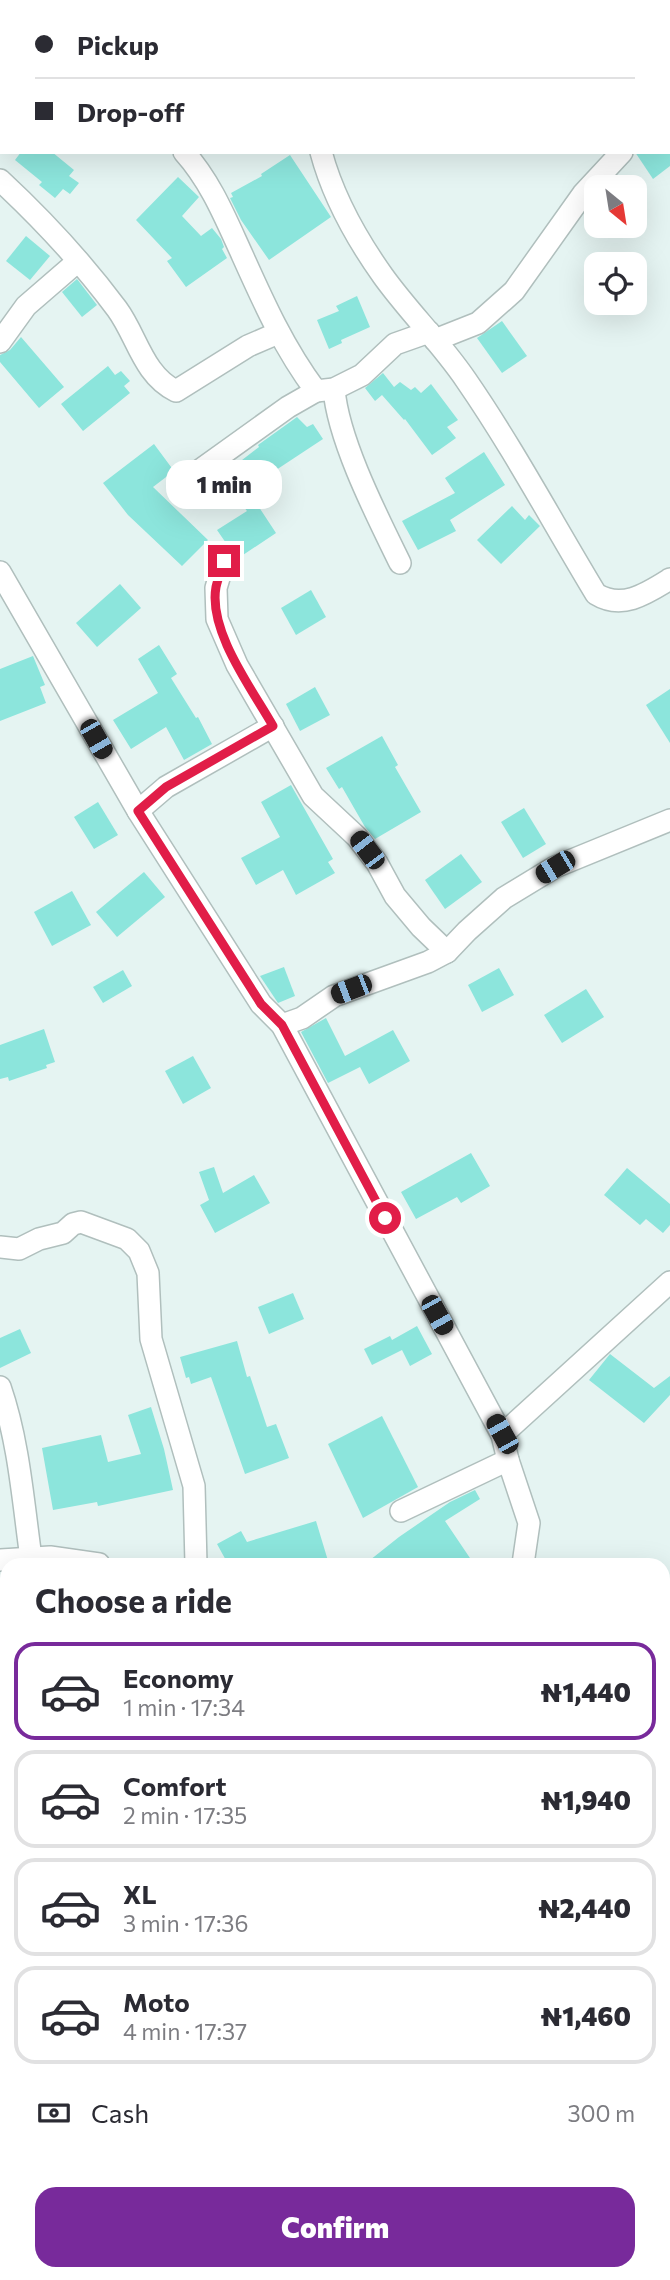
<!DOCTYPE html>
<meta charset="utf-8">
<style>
body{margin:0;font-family:Commissioner,sans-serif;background:#f7f7f7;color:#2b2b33;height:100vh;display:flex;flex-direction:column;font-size:26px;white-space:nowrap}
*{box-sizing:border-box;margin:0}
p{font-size:23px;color:#7c7c81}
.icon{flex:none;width:38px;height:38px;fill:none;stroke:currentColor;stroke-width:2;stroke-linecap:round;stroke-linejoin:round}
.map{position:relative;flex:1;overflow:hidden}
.panel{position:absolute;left:0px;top:1558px;width:670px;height:723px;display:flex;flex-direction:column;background:#fff;border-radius:21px 21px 0 0;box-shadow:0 7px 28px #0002}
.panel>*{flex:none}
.hud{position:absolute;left:0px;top:0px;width:670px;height:154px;box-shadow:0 7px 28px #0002;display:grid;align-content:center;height:154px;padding:0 35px;background:#fff}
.needle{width:46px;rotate:150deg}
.tools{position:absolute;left:584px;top:175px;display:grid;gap:14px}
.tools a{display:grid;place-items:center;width:63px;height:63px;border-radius:14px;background:#fff;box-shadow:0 7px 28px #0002;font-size:35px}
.end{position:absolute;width:32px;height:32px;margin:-16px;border:9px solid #e11d48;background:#fff;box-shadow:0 0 0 4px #fff}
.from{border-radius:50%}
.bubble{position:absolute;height:49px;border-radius:21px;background:#fff;box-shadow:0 7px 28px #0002;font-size:23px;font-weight:800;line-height:49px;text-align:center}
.car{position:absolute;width:21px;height:42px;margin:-21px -10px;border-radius:9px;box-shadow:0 0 5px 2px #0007;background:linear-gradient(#222 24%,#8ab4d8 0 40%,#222 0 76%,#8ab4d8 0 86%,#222 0)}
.hud b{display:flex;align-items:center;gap:24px;height:66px;font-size:26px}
.hud b+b{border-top:2px solid #e1e1e2}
.hud i{width:18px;height:18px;background:#2b2b33}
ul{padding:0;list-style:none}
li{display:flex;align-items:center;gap:21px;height:98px;margin:0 14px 10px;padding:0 21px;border:4px solid #e1e1e2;border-radius:21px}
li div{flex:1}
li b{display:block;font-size:26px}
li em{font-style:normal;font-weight:800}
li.on{border-color:#782a9b}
li>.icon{width:63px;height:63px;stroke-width:1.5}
h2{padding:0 35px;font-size:32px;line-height:84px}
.pay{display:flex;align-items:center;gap:18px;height:77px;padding:0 35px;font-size:26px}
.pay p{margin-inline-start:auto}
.cta{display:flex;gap:14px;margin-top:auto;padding:14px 35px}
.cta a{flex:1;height:80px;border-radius:21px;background:#782a9b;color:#fff;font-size:28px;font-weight:800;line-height:80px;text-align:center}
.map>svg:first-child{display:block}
</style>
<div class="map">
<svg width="670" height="2280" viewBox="0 0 670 2280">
<rect width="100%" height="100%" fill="#e5f4f2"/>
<!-- building -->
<g fill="#8ce5dc">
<polygon points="21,152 52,152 74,170 69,176 79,183 70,194 63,189 55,198 39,185 42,182 15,160"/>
<polygon points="635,152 670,152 670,166 653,179"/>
<polygon points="290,155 331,217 269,260 241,220 230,198 233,197 231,193 262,176 261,174"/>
<polygon points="178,177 199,197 182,216 201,236 212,228 221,239 224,247 222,249 227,258 186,287 167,261 172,258 136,220"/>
<polygon points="26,236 50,256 30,280 6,261"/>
<polygon points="77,279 97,305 82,317 62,292"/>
<polygon points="357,296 370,327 341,340 342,343 329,349 317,320 339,311 336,306"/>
<polygon points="502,321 527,356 502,373 477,338"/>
<polygon points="21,337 64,387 39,408 0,362 0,355 10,350"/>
<polygon points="108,366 115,375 121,371 130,381 124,386 130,393 83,431 61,404"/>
<polygon points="383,373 394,387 400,382 411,390 415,387 421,393 431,384 458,420 447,427 456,438 432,455 405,419 404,420 382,395 375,401 365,388"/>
<polygon points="297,417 307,427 313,424 323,439 273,472 249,492 276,533 237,559 217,530 247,511 220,477 259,447 258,445"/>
<polygon points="154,444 174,471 153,487 208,540 182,566 128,515 103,483"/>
<polygon points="484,452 505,485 450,520 456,531 418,550 402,521 455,493 445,478"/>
<polygon points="512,506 525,520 529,515 540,526 501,564 477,540"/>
<polygon points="120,584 141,608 97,647 76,623"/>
<polygon points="311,590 326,617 296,635 281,608"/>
<polygon points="159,645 177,674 171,678 196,718 198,717 212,744 184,760 166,727 131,749 113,720 158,693 138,659"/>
<polygon points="33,656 45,685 40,687 46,703 0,721 0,669"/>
<polygon points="315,687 330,715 300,731 286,704"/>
<polygon points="670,689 670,743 646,705"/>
<polygon points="382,736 398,765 395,767 421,812 375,839 365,827 342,787 339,789 326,768"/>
<polygon points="291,785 333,859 328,862 335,873 296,895 283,870 256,885 241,858 280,837 261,802"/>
<polygon points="98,802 118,835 94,849 74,817"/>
<polygon points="524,808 546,844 523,858 501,822"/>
<polygon points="461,854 482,882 445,909 425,880"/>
<polygon points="144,872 165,897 117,937 96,912"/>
<polygon points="72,891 91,925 52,946 34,912"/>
<polygon points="284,967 295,996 278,1003 260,976"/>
<polygon points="499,968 514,995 482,1012 468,985"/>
<polygon points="123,970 132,986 103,1003 93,987"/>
<polygon points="586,989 604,1017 562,1043 544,1015"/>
<polygon points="326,1018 345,1056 393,1030 410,1061 369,1084 360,1067 328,1083 301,1032"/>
<polygon points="44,1029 55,1062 46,1065 47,1068 9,1081 8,1077 0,1079 0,1045"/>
<polygon points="193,1056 211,1088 183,1104 165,1071"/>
<polygon points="471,1153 490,1186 461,1203 457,1197 416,1219 401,1192"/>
<polygon points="214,1167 223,1193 254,1175 270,1203 215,1233 200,1205 209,1200 199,1172"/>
<polygon points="627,1168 670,1204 670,1225 663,1233 646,1219 640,1225 604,1195"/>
<polygon points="293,1293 304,1319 269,1334 258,1307"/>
<polygon points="417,1326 432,1354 410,1366 402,1350 372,1365 364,1349 390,1336 392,1340"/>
<polygon points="20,1329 31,1353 0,1368 0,1338"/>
<polygon points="237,1341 247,1377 250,1376 267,1427 276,1424 289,1458 245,1474 211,1377 191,1384 189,1377 186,1378 180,1357"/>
<polygon points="610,1354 654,1388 670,1376 670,1395 644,1423 589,1380"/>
<polygon points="151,1407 164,1449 173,1490 98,1506 97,1502 53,1510 42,1448 101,1435 108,1462 141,1454 128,1415"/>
<polygon points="382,1416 418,1487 363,1518 328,1444"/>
<polygon points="475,1490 480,1499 445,1521 474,1564 365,1564 399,1537 450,1502"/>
<polygon points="316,1521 329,1564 228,1564 217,1544 241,1531 247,1542"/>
</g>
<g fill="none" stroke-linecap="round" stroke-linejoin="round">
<defs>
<g id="minor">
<polyline points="36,0 38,2"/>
<polyline points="649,0 652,2"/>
<polyline points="668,15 670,16"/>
<polyline points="668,118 670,117"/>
<path d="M 184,152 C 210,181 224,215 240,250 C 262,299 283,347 316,391 L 334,389 L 362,375 L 395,344 L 429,332"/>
<path d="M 321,152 C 333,197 356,238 383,276 C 408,311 441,343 466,380 C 513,448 553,523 596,594 C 622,610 646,594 670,579"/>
<path d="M 0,180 C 42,219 82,262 117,309 C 137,336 143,375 176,391 L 248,346 L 278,333"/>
<polyline points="435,340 478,323 514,291 583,194 622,152"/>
<polyline points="0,342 26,306 78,261"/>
<path d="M 334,389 C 338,440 377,516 400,563"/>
<polyline points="189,478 288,407 316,391"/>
<polyline points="224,561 216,588 217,619 237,665 313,796 357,837 377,863 395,896 421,927 447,952"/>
<polyline points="0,572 138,811 261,1004 282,1025 502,1435 508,1460 529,1523 523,1564"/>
<polyline points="138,811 166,787 273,726"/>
<polyline points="282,1025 302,1018 334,996 428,962 447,952 467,931 504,898 555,867 670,820"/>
<polyline points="0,1247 19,1249 39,1239 63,1233 73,1224 81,1222 127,1239 139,1251 148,1273 151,1339 194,1486 196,1564"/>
<path d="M 0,1387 C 19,1442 23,1501 31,1558"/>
<polyline points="502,1435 670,1282"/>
<polyline points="401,1511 508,1460"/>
<polyline points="0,1560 50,1557 99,1564"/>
<polyline points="663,1957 670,1963"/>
</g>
</defs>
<!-- minor casing -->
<use href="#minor" stroke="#b0bfbd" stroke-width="24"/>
<!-- minor -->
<use href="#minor" stroke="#fff" stroke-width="21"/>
</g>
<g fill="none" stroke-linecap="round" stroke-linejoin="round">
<!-- route -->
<path stroke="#e11d48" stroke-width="9" d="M 224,561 C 222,569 218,578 216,587 C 208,631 252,689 273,726 L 166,787 L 138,811 L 261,1004 L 282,1025 L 385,1218"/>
</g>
</svg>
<div class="tools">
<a><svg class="needle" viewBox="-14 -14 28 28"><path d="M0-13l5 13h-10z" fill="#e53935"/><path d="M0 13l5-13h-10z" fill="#7c7c81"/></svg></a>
<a><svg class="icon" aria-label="locate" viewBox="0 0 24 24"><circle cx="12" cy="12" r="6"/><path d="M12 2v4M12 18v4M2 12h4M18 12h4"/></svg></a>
</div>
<i class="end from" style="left:385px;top:1218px"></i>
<i class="end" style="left:224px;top:561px"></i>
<div class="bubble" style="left:166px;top:460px;width:116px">1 min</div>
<i class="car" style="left:96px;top:739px;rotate:150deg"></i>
<i class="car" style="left:367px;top:850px;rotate:323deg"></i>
<i class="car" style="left:555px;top:867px;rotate:239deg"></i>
<i class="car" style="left:351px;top:989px;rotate:249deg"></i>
<i class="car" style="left:437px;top:1315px;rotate:151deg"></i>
<i class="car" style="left:502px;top:1434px;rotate:331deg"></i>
<div class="hud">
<b><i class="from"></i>Pickup</b>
<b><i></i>Drop-off</b>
</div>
<section class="panel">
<h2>Choose a ride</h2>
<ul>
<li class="on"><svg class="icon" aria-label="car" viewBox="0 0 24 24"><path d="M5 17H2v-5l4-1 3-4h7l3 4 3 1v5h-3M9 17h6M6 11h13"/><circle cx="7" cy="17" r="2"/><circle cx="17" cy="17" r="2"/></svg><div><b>Economy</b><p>1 min · 17:34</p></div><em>₦1,440</em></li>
<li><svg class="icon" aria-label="car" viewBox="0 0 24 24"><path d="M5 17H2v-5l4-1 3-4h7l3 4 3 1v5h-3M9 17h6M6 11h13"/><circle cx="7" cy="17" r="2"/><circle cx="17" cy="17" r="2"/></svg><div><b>Comfort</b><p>2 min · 17:35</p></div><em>₦1,940</em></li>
<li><svg class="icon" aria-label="car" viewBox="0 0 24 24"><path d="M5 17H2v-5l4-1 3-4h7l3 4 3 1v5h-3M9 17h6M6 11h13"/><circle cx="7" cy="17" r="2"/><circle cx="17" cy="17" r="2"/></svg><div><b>XL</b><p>3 min · 17:36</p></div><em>₦2,440</em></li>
<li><svg class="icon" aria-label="car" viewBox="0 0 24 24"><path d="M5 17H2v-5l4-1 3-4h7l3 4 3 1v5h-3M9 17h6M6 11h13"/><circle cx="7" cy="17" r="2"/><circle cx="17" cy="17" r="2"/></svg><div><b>Moto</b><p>4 min · 17:37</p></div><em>₦1,460</em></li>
</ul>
<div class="pay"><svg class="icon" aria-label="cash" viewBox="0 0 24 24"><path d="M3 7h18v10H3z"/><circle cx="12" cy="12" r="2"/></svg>Cash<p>300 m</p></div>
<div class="cta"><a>Confirm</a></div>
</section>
</div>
